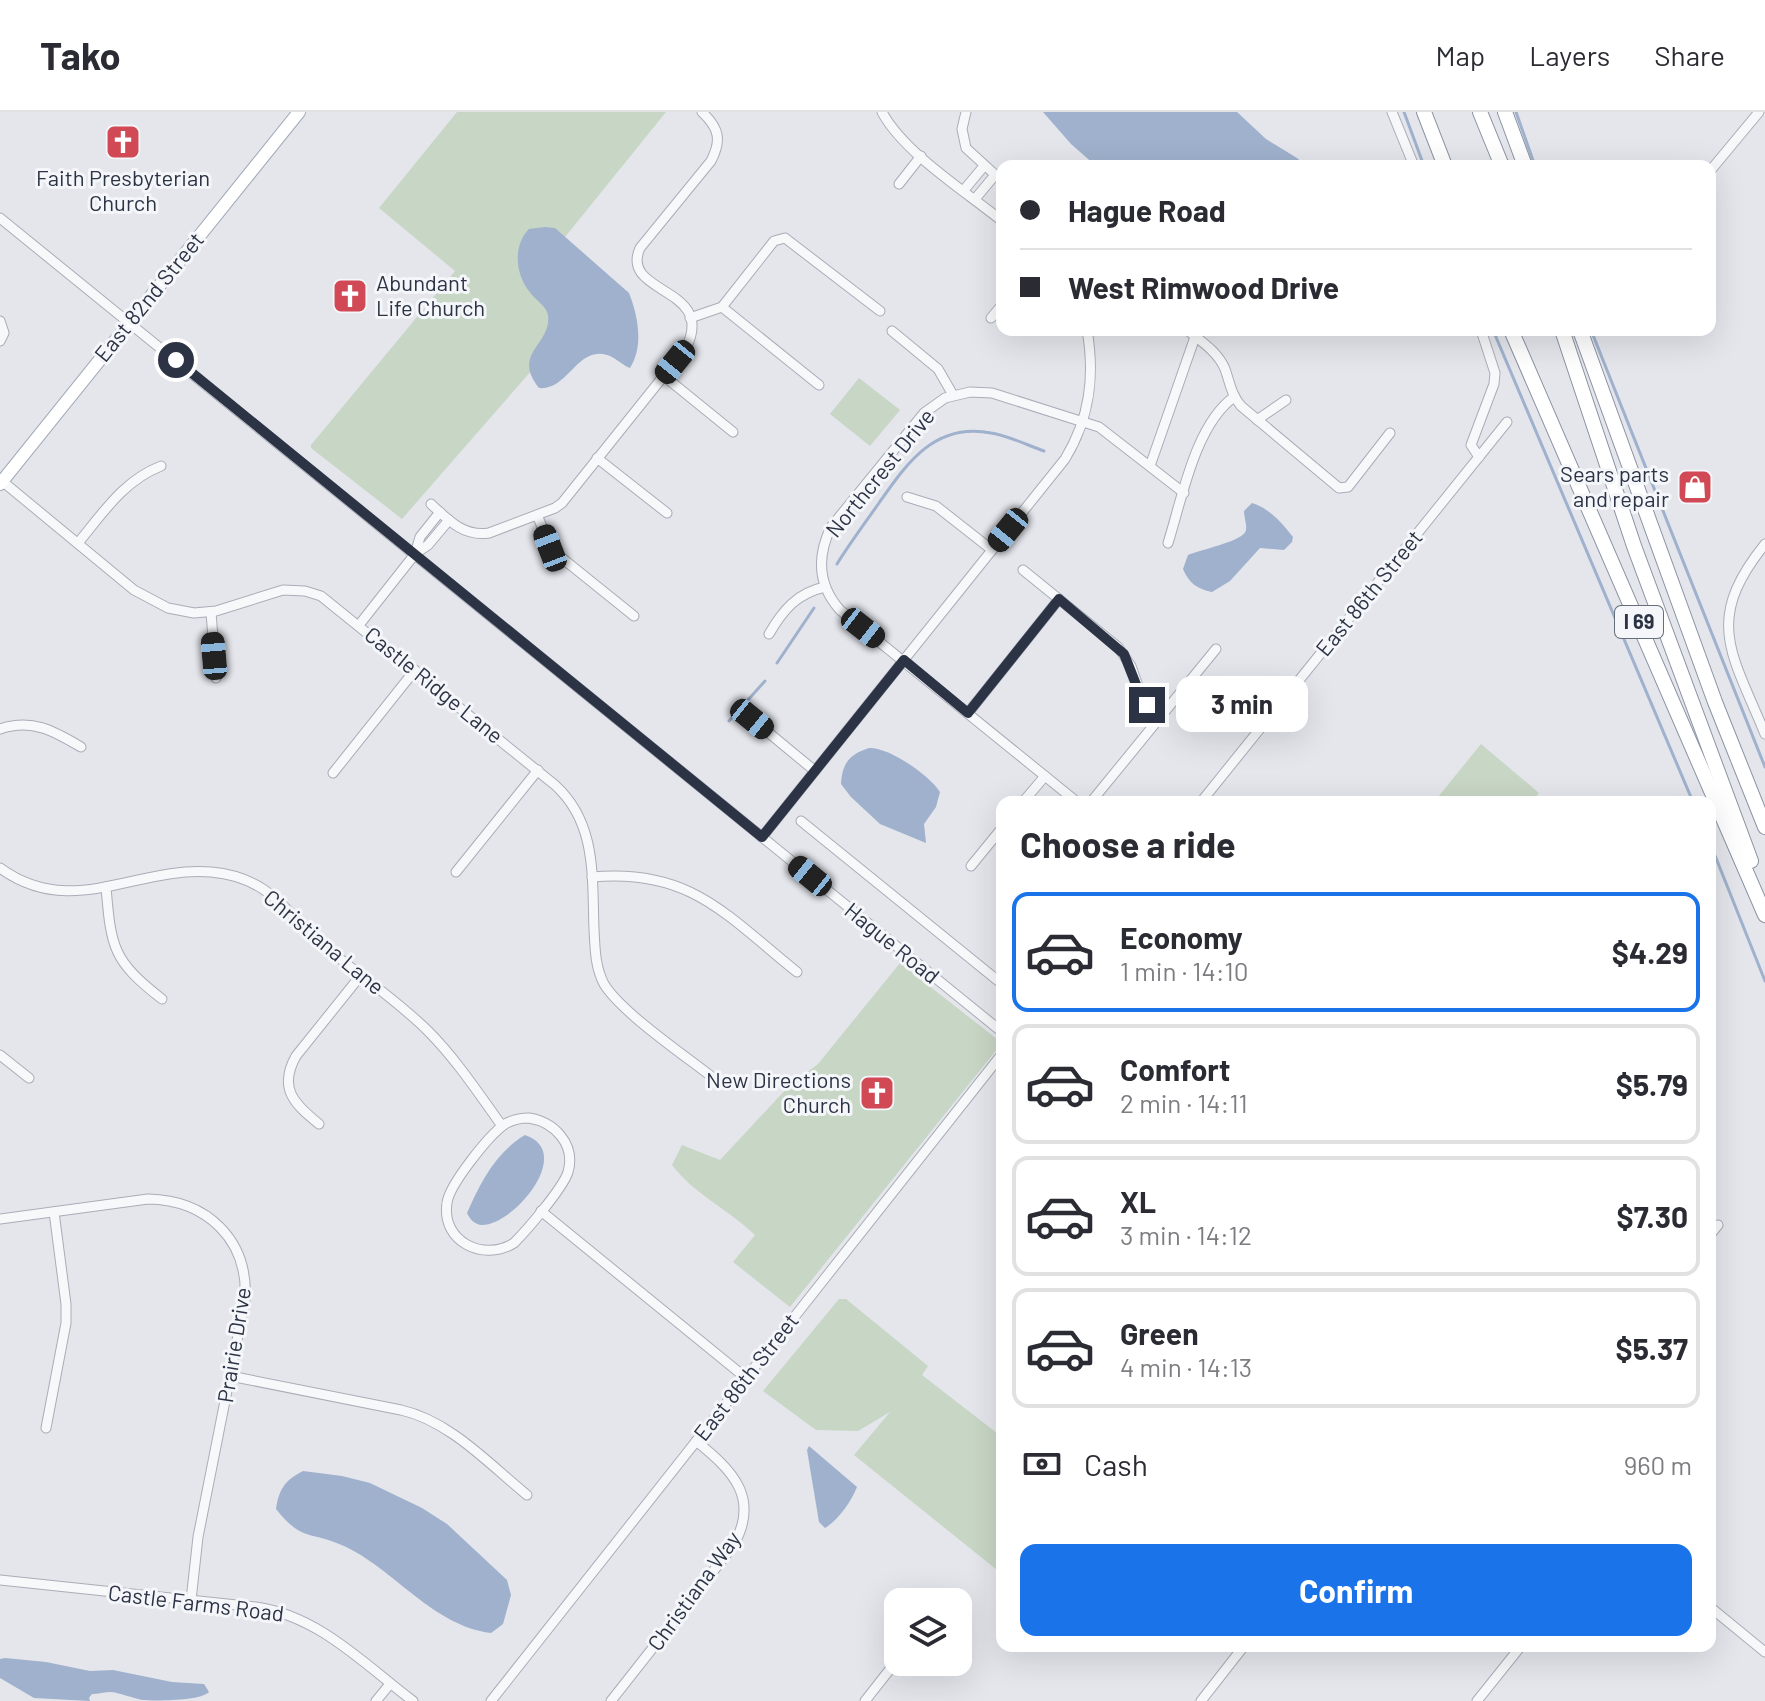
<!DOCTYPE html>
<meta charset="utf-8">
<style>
body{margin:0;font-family:Barlow,sans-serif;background:#f2f2f3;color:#2b2b33;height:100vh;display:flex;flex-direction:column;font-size:30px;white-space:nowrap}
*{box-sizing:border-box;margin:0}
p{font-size:26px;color:#7c7c81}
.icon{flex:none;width:44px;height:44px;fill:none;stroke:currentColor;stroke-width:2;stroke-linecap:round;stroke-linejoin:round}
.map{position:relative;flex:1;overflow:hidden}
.side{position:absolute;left:996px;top:684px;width:720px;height:856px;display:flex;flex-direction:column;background:#fff;border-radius:16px;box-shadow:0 8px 32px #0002}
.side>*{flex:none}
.guide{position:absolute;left:996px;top:48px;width:720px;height:176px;border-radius:16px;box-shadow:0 8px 32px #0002;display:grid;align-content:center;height:176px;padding:0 24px;background:#fff}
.buttons{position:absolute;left:884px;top:1476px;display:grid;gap:16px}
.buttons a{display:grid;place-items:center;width:88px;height:88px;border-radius:16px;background:#fff;box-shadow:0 8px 32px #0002;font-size:40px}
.end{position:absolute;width:36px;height:36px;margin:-18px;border:10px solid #2b3345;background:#fff;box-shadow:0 0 0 4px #fff}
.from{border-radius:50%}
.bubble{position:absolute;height:56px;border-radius:16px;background:#fff;box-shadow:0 8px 32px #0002;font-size:26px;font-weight:700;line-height:56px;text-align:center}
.car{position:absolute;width:24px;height:48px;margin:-24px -12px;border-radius:10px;box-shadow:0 0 6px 2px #0007;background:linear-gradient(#222 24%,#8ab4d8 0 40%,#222 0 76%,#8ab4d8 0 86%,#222 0)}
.guide b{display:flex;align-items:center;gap:28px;height:76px;font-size:30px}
.guide b+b{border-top:2px solid #e1e1e2}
.guide i{width:20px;height:20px;background:#2b2b33}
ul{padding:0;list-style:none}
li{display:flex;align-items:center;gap:24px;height:120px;margin:0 16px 12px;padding:0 8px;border:4px solid #e1e1e2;border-radius:16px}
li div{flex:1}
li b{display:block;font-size:30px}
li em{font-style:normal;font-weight:700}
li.on{border-color:#1a73e8}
li>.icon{width:72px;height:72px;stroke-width:1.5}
h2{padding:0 24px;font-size:36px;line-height:96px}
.pay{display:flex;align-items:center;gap:20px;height:88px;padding:0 24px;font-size:30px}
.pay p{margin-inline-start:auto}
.primary-button{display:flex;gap:16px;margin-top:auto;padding:16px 24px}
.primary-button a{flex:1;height:92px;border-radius:16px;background:#1a73e8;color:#fff;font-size:32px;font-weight:700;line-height:92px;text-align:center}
header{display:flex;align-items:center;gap:48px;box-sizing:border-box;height:112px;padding:0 40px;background:#fff;border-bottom:2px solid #e1e1e2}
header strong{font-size:38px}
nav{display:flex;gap:44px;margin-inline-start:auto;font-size:28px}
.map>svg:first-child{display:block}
</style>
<header>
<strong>Tako</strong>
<nav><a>Map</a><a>Layers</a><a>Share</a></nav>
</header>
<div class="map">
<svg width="1765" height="1589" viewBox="0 0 1765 1589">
<rect width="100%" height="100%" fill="#e4e6ec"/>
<!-- green -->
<g fill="#c8d6c5">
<polygon points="457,0 666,0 561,130 567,218 402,407 311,336 311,333 455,159 379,96"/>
<polygon points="859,266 900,298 870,334 830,302"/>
<polygon points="1481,632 1539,681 1531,690 1434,690"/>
<path d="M 900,851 L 1002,931 L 790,1195 L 733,1150 L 755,1123 C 729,1098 694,1082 672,1053 L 682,1033 L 720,1048 L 789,974 L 818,952 Z"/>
<polygon points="839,1187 846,1187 928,1254 922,1263 1002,1325 1002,1462 854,1343 890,1300 858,1319 816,1318 763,1279"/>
</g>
<!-- water -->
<g fill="#9fb1cc">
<polygon points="1043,0 1237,0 1266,27 1297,46 1306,54 1096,54 1071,32"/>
<path d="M 545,115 L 555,116 L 629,181 C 638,204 644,234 630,256 C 622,253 615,245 607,243 C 577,234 568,279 539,276 C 511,241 552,233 548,203 C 546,193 535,188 529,179 C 515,161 513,133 529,117 Z"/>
<path d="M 1252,391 C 1269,396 1282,411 1293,425 L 1292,430 L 1284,438 L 1260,436 L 1230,469 L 1212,480 C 1197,477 1189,471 1183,457 L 1188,443 C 1199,438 1245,429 1246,418 C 1247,413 1244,405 1244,399 Z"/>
<path d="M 869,636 C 889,635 929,663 940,680 L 936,695 L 924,712 L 926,731 L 880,712 L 851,685 L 841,672 C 842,651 850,642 869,636 Z"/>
<path d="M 525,1023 C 576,1040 512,1115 481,1113 C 474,1112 470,1107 467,1101 C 480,1071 496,1040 525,1023 Z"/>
<path d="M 809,1334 L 857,1375 C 851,1390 838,1408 825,1416 L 819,1410 L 807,1338 Z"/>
<path d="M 303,1359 L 342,1364 L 370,1371 L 422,1396 L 447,1412 L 507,1468 L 511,1483 L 503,1512 L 491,1521 C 433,1514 394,1457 344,1434 C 311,1419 302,1430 276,1397 C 279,1377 285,1368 303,1359 Z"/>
<path d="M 5,1546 L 46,1550 L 90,1559 L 113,1558 L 172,1570 L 204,1572 L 209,1580 C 200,1589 157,1589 142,1588 C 132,1586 121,1581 111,1580 C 105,1580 98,1582 92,1582 L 89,1586 L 90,1589 L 34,1586 L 0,1566 L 0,1547 Z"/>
</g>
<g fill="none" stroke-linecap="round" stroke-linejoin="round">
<!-- stream -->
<g stroke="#9fb1cc" stroke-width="3">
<polyline points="1404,0 1424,54"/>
<polyline points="1516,0 1535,54"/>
<polyline points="1493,218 1693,690"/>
<polyline points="1591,218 1765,655"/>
<path d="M 837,452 C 850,431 865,411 879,391 C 907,351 935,310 991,321 C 1009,324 1027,333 1044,339"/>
<polyline points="777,551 814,496"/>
<polyline points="729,609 765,569"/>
<polyline points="1710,731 1765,869"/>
</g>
<defs>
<g id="minor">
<path d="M 882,0 C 904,41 965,79 1002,109"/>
<polyline points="966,0 962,17 966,36 1002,69"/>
<polyline points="1392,0 1414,54"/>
<polyline points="1710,59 1759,0"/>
<polyline points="899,72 921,44"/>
<polyline points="964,78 984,54"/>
<polyline points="975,87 995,63"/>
<polyline points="0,106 1002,920"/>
<polyline points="722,195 819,273"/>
<polyline points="690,206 722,195 774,129 785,126 880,199"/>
<polyline points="991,206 1002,193"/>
<polyline points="0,209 4,221 0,229"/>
<path d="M 1187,218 C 1201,229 1218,240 1225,257 C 1230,271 1231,282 1241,294 L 1339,376 L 1348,375 L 1390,321"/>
<polyline points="892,219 938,257 953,283"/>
<polyline points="664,264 733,320"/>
<polyline points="1257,308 1286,288"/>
<polyline points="1479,345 1471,333 1494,272 1495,261 1481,218"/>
<polyline points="597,346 667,401"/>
<polyline points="1150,354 1195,225"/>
<path d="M 2,369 L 134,478 L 168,496 L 194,501 L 216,499 L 283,478 L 305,479 L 321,484 L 555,673 C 597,711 592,765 594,817 C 595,836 595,855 604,872 C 621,900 684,943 712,965"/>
<polyline points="907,385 936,394 992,438"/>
<path d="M 431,392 C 448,408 464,425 489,421 L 555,396 L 562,391 L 686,236 C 717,174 619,183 640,136 L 711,49 C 722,28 719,16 702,0"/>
<polyline points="537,403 552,438 634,504"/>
<path d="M 78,431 C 103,401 123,369 161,354"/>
<path d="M 1168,431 C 1182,387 1195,313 1234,285"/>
<path d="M 1765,432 C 1703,509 1732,541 1765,622"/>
<polyline points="415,442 420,425 440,400"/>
<polyline points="1023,458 1118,535 1131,554 1143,588 1160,606"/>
<polyline points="211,500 216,566"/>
<polyline points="359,513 415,442 428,433 449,408"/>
<path d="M 769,522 C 783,498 797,481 825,475"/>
<polyline points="968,601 1059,487"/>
<polyline points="752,607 815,659"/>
<path d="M 0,617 C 32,606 54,619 81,635"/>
<polyline points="333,661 415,558"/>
<polyline points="1023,690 1045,664"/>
<path d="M 1077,690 L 840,498 C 817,472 817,444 831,415 L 924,301 L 945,286 L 970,280 L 992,281 L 1099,315 L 1184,381"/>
<polyline points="1091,690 1216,537"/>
<polyline points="1201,690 1507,310"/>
<polyline points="801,709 1002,872"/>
<path d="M 762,725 L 1065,347 C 1090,306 1095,264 1087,218"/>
<polyline points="971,754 1002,716"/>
<path d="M 0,756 C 71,808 136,754 211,760 C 268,765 283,797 320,830 C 355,861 395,886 428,919 C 456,947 479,982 502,1014"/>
<polyline points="456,760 538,658"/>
<path d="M 592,765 C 690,756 726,803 797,860"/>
<path d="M 106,775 C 111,836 113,849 162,887"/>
<polyline points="0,943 29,966"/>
<path d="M 529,1006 C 554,1010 576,1032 568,1060 C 563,1076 527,1118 514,1131 C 484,1150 441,1130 447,1091 C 449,1073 489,1023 505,1012 C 512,1008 520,1006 529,1006 Z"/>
<path d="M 319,1012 C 294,992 278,976 296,944 L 361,863"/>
<polyline points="541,1099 746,1266"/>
<path d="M 0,1107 L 148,1087 C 207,1088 249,1128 245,1188 L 198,1425 L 191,1488"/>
<polyline points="1710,1123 1718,1113"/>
<path d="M 230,1264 L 401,1298 C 450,1309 489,1352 527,1383"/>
<polyline points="46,1316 66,1211 66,1192 54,1100"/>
<path d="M 0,1468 L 256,1495 C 319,1504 364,1552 413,1589"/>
<polyline points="1710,1495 1765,1540"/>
<polyline points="376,1589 390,1572"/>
<polyline points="491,1589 1002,942"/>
<path d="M 611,1589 L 733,1434 C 761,1386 732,1358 696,1329"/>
<polyline points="865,1589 898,1547"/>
<polyline points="1201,1589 1244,1534"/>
<polyline points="1477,1589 1521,1534"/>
</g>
<polyline id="major" points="0,372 299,0"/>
<g id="highway">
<polyline points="1424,0 1445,54"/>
<polyline points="1480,0 1502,54"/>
<polyline points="1505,0 1525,54"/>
<polyline points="1511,218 1765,803"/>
<polyline points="1562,218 1634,434 1751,749"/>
<polyline points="1580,218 1715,590 1765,715"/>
</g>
</defs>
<!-- minor casing -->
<use href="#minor" stroke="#a9adb7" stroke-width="11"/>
<!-- major casing -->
<use href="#major" stroke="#a3aab8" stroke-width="14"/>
<!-- highway casing -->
<use href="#highway" stroke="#8b93a3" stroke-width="16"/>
<!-- minor -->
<use href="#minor" stroke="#f7f8fa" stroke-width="9"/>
<!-- major -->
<use href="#major" stroke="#fff" stroke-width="12"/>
<!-- highway -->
<use href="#highway" stroke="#fff" stroke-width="14"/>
</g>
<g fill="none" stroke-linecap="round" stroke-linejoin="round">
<!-- route -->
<polyline stroke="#2b3345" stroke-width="10" points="176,248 762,725 904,548 968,601 1059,487 1124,542 1139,580 1147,593"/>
</g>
<!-- icons -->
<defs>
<symbol id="church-square" viewBox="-11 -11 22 22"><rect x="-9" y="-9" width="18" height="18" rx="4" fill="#d14954" stroke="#f4f6f9"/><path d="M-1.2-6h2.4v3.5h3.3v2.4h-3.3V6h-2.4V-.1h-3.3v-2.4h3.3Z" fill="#fff"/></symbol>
<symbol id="shop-square" viewBox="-11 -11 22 22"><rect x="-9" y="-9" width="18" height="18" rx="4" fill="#d14954" stroke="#f4f6f9"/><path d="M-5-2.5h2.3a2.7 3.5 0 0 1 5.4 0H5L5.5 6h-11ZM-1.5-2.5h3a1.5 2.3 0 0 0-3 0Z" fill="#fff"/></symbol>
</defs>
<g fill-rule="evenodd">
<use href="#church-square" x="103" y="10" width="40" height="40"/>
<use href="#church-square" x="330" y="164" width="40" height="40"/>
<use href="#shop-square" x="1675" y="355" width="40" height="40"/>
<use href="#church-square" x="857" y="961" width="40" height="40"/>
</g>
<g text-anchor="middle" stroke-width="6" stroke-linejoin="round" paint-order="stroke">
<!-- shield labels -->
<rect fill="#f4f6f9" stroke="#676e7b" stroke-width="2" x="1615" y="494" width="48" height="32" rx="6"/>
<g font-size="20" font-weight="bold" fill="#2b3345">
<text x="1639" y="517">I 69</text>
</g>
<!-- poi labels -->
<g font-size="22" fill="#2b3345" stroke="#f4f6f9" text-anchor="end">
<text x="123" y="74" text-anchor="middle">Faith Presbyterian<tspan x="123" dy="25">Church</tspan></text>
<text x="376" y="179" text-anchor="start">Abundant<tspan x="376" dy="25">Life Church</tspan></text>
<text x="1669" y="370">Sears parts<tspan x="1669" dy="25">and repair</tspan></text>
<text x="851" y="976">New Directions<tspan x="851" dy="25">Church</tspan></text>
</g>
<!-- street labels -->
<g font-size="22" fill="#2b3345" stroke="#f4f6f9">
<text transform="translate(149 185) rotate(-51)" y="8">East 82nd Street</text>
<text transform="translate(880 361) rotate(-51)" y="8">Northcrest Drive</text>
<text transform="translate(1369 481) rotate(-51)" y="8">East 86th Street</text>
<text transform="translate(434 573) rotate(39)" y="8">Castle Ridge Lane</text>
<text transform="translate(324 830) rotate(40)" y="8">Christiana Lane</text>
<text transform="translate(892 831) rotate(39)" y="8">Hague Road</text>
<text transform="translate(234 1233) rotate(-81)" y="8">Prairie Drive</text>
<text transform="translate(746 1265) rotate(-52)" y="8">East 86th Street</text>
<text transform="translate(694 1479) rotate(-54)" y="8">Christiana Way</text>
<text transform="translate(196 1491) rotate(7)" y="8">Castle Farms Road</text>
</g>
</g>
</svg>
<div class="buttons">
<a><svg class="icon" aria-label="layers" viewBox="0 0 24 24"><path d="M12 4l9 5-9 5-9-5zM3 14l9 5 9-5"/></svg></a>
</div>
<i class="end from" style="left:176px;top:248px"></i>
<i class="end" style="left:1147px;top:593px"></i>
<div class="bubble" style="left:1176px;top:564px;width:132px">3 min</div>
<i class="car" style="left:675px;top:250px;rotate:219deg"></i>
<i class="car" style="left:1008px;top:418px;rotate:219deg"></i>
<i class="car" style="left:550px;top:436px;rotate:339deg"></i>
<i class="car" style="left:863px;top:516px;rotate:128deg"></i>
<i class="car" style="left:214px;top:544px;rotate:355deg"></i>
<i class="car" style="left:752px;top:607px;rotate:129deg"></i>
<i class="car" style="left:810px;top:764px;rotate:309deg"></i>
<div class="guide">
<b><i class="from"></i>Hague Road</b>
<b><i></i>West Rimwood Drive</b>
</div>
<section class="side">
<h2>Choose a ride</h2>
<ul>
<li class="on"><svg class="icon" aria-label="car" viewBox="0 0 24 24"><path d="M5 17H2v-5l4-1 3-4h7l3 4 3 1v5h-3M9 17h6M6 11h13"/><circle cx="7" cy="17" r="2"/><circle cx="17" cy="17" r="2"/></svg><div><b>Economy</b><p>1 min · 14:10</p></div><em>$4.29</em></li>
<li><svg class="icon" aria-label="car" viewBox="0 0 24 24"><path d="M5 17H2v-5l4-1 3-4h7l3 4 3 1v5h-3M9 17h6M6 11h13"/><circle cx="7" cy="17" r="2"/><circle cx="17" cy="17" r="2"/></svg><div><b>Comfort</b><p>2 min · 14:11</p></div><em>$5.79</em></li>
<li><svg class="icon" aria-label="car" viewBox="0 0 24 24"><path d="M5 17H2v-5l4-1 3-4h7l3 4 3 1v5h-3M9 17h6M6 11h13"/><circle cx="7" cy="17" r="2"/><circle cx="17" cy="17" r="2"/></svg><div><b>XL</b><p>3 min · 14:12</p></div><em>$7.30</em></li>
<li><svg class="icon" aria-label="car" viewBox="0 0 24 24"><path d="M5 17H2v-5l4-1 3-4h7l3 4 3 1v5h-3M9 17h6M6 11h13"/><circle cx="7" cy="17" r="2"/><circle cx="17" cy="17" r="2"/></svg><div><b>Green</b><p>4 min · 14:13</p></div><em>$5.37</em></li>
</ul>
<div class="pay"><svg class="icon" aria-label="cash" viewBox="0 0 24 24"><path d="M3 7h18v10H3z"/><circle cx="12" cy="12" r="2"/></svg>Cash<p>960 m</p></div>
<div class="primary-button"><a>Confirm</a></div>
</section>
</div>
